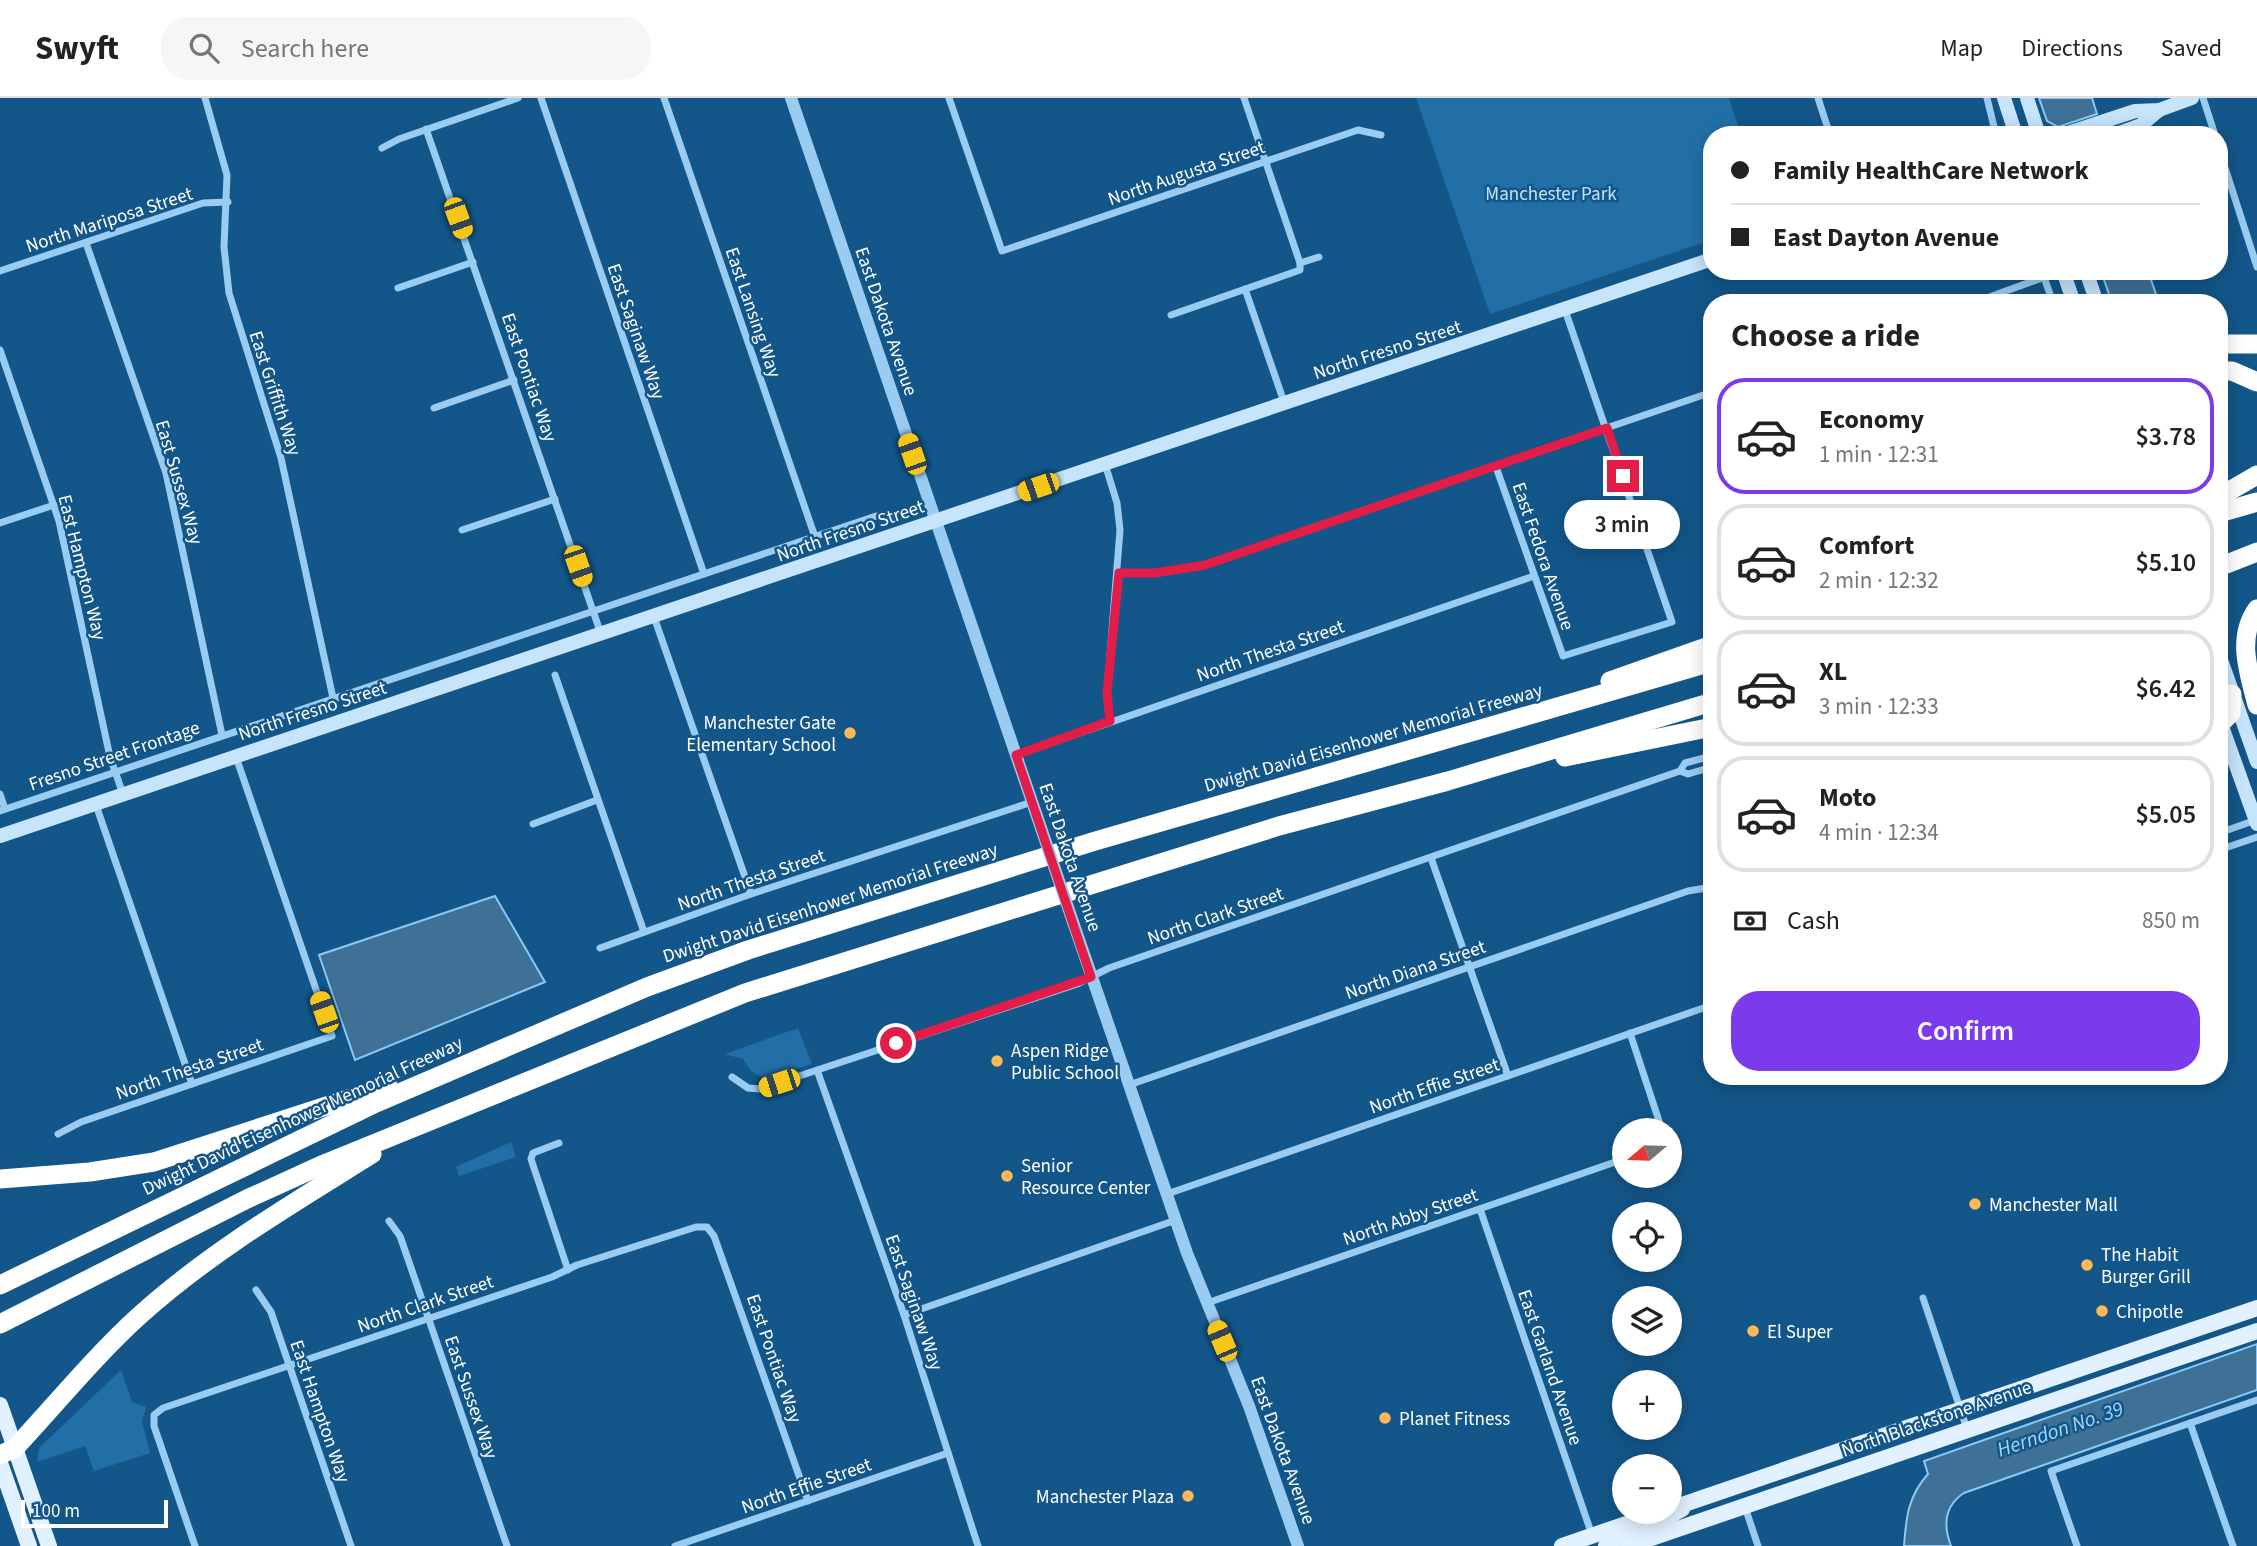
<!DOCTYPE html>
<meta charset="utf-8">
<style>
body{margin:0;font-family:"Source Sans 3",sans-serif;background:#f6f6f6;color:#222;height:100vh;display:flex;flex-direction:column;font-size:26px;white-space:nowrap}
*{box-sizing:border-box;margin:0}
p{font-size:23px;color:#767676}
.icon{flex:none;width:38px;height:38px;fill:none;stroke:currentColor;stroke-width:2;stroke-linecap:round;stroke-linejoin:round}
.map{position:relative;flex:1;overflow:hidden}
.details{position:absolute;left:1703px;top:196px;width:525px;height:791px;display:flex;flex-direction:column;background:#fff;border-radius:28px;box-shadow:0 4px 18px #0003}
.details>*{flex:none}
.top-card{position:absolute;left:1703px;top:28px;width:525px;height:154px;border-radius:28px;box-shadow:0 4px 18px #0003;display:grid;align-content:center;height:154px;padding:0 28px;background:#fff}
.needle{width:46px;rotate:251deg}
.controls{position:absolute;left:1612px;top:1020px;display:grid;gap:14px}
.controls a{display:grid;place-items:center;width:70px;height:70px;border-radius:50%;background:#fff;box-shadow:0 4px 18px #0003;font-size:35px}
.scale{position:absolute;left:21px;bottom:18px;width:147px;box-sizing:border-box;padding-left:7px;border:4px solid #fff;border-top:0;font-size:19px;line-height:24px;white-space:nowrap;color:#fff;-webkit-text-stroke:5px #135689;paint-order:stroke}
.end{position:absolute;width:32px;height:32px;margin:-16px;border:9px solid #e11d48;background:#fff;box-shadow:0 0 0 4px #fff}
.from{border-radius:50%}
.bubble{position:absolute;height:49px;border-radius:24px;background:#fff;box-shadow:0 4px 18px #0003;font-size:23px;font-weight:600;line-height:49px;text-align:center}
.car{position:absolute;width:21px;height:42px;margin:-21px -10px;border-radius:9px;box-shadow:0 0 5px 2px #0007;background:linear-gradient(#f5c518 24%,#345 0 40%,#f5c518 0 76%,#345 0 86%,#f5c518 0)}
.top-card b{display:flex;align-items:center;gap:24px;height:66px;font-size:26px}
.top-card b+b{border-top:2px solid #e0e0e0}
.top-card i{width:18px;height:18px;background:#222}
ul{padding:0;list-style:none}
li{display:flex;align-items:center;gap:21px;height:116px;margin:0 14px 10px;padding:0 14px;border:4px solid #e0e0e0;border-radius:28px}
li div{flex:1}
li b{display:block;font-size:26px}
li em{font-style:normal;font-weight:600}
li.active{border-color:#7c3aed}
li>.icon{width:63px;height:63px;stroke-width:1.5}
h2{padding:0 28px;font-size:32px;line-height:84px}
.pay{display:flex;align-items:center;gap:18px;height:77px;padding:0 28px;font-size:26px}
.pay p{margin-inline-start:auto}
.primary-button{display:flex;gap:14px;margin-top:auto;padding:14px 28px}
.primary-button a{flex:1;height:80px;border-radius:28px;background:#7c3aed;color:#fff;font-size:28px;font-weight:600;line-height:80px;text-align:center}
header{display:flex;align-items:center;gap:42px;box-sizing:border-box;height:98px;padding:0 35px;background:#fff;border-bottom:2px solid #e0e0e0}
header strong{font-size:33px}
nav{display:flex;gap:38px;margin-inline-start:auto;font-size:24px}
.search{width:490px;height:63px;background:#f6f6f6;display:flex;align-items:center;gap:18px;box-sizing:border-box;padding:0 24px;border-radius:28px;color:#767676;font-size:26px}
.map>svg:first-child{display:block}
</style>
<header>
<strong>Swyft</strong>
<div class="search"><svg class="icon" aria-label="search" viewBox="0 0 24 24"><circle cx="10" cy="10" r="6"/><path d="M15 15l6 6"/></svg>Search here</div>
<nav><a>Map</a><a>Directions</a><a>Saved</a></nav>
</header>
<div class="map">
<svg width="2257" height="1448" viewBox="0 0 2257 1448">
<rect width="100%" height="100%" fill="#135689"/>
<!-- green -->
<g fill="#226fa7">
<polygon points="1416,0 1729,0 1741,37 1712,37 1711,142 1490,216"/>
<polygon points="798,930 812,966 765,981 751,973 743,961 725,956"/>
<polygon points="511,1044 516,1059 459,1078 456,1069"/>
<polygon points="121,1272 132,1304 146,1309 142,1323 150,1355 94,1373 85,1348 37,1364 39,1350"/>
</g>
<!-- water -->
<g fill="#3f7197" stroke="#8ac9f3" stroke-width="2">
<polygon points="2039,0 2092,0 2097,16 2058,29 2047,23"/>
<polygon points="2101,173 2148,173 2159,205 2112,205"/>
<polygon points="495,798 545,884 355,962 319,857"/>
<path d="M 2257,1246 L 2257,1292 L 1964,1395 C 1944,1408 1943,1427 1951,1448 L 1904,1448 C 1906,1420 1908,1398 1928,1376 L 1924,1363 Z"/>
</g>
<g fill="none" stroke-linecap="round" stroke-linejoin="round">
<!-- minor -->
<g stroke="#99ccf0" stroke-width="7">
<polyline points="205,0 227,77 224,149 229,195 281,360 333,600"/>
<polyline points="541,0 704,476"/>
<polyline points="664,0 815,439"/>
<polyline points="949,0 1002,153 1358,32 1381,37"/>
<polyline points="1244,0 1300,165"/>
<polyline points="1818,0 1830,37"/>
<polyline points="1987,0 1996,37"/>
<polyline points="2203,0 2215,37"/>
<polyline points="426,31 601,536"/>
<polyline points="382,50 399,41 518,0"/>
<polyline points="2219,51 2257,169"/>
<polyline points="86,145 166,375 222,637"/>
<polyline points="0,173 203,105 228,104"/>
<polyline points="2044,179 2053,205"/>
<polyline points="398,190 473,164"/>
<polyline points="1245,191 1284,304"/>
<polyline points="1973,205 2061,173"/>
<polyline points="1171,217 1300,172 1300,165 1319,159"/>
<polyline points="0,252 59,423 110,659 123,696"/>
<polyline points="434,310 514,282"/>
<polyline points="1105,366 1117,405 1120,432 1107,595 1110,623"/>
<polyline points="1496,369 1563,558 1672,524 1565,212"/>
<polyline points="0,425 54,407"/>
<polyline points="462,432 555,401"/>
<polyline points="1119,475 1155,475 1205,467 1712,294"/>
<polyline points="654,519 751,796"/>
<polyline points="555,577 644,834"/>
<polyline points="1016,657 1534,478"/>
<polyline points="1712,658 1685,665 1680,673 1688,676 1712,669"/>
<polyline points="0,696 5,711"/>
<polyline points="96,707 192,986"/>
<polyline points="0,713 876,418"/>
<polyline points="533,726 597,702"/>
<polyline points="2219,735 2256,722"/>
<polyline points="2219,752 2257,739"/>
<polyline points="1431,760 1508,978"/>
<polyline points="600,850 751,796 1032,704"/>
<polyline points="1630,935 1662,1032"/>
<polyline points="817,972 904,1217 978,1448"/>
<polyline points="732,979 748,990 760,991 1077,886 1109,870 1680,673"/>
<polyline points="1129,987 1688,793 1712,789"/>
<polyline points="58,1036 81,1024 332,938 236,659"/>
<polyline points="559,1045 533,1055 531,1061 568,1172"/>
<polyline points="1167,1096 1712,907"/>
<polyline points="1480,1111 1592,1437"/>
<polyline points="389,1123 400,1138 507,1448"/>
<polyline points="256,1192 271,1214 351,1448"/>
<polyline points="1923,1200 1967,1331"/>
<polyline points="1207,1205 1624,1061"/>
<polyline points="904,1217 1176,1122"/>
<polyline points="2190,1325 2233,1448"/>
<polyline points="1745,1409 1758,1448"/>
<polyline points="195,1448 154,1328 154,1317 163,1310 552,1179 577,1167 696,1129 707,1129 714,1138 808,1403"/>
<polyline points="675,1448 948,1355"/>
<polyline points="2077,1448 2051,1373 2257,1302"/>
</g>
<!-- tertiary -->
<g stroke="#99ccf0" stroke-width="12">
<polyline points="791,0 1041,730"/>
<polyline points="1073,824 1187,1155 1249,1308 1298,1448"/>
</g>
<!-- secondary -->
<g stroke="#c6e4fb" stroke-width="14">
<polyline points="2004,0 2016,37"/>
<polyline points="2027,0 2039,37"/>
<polyline points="2062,37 2135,13 2159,12 2192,0"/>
<polyline points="2113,37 2141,27 2159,12"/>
<polyline points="2063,173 2074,205"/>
<polyline points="2086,173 2097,205"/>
<polyline points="2219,556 2257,664"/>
<polyline points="2219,620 2257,726"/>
<polyline points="0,738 1712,161"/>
</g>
<!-- primary -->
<g stroke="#e2f1ff" stroke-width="16">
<polyline points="0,1307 49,1448"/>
<polyline points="0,1365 29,1448"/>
<polyline points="1670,1411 2257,1210"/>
<polyline points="1562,1448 1629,1425"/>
<polyline points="1606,1448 1617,1440 1655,1426 1682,1411"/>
<polyline points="1628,1448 2257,1233"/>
</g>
<!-- motorway -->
<g stroke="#fff" stroke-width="19">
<polyline points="2219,246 2257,246"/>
<polyline points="2219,273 2232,273 2257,284"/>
<polyline points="2219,399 2257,377"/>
<polyline points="2219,415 2257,404"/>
<polyline points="2219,469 2257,454"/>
<path d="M 2257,511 C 2236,540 2249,575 2257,607"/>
<polyline points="1610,583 1712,547"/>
<polyline points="2219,627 2231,615 2232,596"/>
<polyline points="1565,659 1712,629"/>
<polyline points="0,1081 90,1074 154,1064 388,988"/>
<polyline points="0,1187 376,1005 647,889 748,852 1092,744 1712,564"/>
<polyline points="0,1226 247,1101 324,1066 745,895 1279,728 1448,683 1712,604"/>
<path d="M 0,1357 L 15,1350 C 56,1306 95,1258 139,1218 C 210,1154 292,1106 372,1056"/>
</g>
<!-- tertiary-bridge -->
<polyline stroke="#99ccf0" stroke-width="12" points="1041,730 1073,824"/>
</g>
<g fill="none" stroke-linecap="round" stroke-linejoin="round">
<!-- route -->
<polyline stroke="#e11d48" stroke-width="9" points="896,945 1091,879 1016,657 1110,623 1107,595 1119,475 1155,475 1205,467 1607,330 1623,378"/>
</g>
<!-- markers -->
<g fill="#ffb858" stroke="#135689" stroke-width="2.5">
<circle cx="850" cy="635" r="7"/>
<circle cx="997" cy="963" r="7"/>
<circle cx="1007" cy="1078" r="7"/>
<circle cx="1975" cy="1106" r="7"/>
<circle cx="2087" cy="1167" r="7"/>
<circle cx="2102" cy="1213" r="7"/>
<circle cx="1753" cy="1233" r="7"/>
<circle cx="1385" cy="1320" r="7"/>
<circle cx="1188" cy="1398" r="7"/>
</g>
<g text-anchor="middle" stroke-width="5" stroke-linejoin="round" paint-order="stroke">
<!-- street labels -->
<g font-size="19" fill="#fff" stroke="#135689">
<text transform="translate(1186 74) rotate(-19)" y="7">North Augusta Street</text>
<text transform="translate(109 121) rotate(-18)" y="7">North Mariposa Street</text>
<text transform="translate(754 214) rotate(71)" y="7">East Lansing Way</text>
<text transform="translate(887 223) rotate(71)" y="7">East Dakota Avenue</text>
<text transform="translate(637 233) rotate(71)" y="7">East Saginaw Way</text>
<text transform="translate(1387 251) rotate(-18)" y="7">North Fresno Street</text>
<text transform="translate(530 279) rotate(71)" y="7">East Pontiac Way</text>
<text transform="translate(276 295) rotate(72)" y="7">East Griffith Way</text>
<text transform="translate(180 384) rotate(74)" y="7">East Sussex Way</text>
<text transform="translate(850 432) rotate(-19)" y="7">North Fresno Street</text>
<text transform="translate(1544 458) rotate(71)" y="7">East Fedora Avenue</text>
<text transform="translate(83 469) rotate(76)" y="7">East Hampton Way</text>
<text transform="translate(1270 552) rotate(-19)" y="7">North Thesta Street</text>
<text transform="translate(312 612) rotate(-18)" y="7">North Fresno Street</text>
<text transform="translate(1373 639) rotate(-16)" y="7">Dwight David Eisenhower Memorial Freeway</text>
<text transform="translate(114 657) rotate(-19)" y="7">Fresno Street Frontage</text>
<text transform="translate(1071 759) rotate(71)" y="7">East Dakota Avenue</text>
<text transform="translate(751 781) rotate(-19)" y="7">North Thesta Street</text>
<text transform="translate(830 804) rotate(-18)" y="7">Dwight David Eisenhower Memorial Freeway</text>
<text transform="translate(1215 817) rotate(-19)" y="7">North Clark Street</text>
<text transform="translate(1415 871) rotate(-19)" y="7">North Diana Street</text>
<text transform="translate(189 970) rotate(-19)" y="7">North Thesta Street</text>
<text transform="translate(1434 987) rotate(-19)" y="7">North Effie Street</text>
<text transform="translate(302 1017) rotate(-25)" y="7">Dwight David Eisenhower Memorial Freeway</text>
<text transform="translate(1410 1118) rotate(-19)" y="7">North Abby Street</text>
<text transform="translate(915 1204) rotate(71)" y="7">East Saginaw Way</text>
<text transform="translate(425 1205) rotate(-19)" y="7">North Clark Street</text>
<text transform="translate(775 1260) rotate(71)" y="7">East Pontiac Way</text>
<text transform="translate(1551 1269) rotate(71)" y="7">East Garland Avenue</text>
<text transform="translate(472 1299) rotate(71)" y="7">East Sussex Way</text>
<text transform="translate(321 1313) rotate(71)" y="7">East Hampton Way</text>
<text transform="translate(1936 1320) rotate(-19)" y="7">North Blackstone Avenue</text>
<text transform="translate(1284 1352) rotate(70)" y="7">East Dakota Avenue</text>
<text transform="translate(806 1387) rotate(-19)" y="7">North Effie Street</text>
</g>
<!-- park labels -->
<g font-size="19" fill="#bfe3fc" stroke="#135689">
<text x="1551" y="102">Manchester Park</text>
</g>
<!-- poi labels -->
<g font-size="19" fill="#fff" stroke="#135689" text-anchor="start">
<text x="836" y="631" text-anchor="end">Manchester Gate<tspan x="836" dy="22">Elementary School</tspan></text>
<text x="1011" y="959">Aspen Ridge<tspan x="1011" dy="22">Public School</tspan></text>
<text x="1021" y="1074">Senior<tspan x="1021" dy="22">Resource Center</tspan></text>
<text x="1989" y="1113">Manchester Mall</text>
<text x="2101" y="1163">The Habit<tspan x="2101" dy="22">Burger Grill</tspan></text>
<text x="2116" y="1220">Chipotle</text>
<text x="1767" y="1240">El Super</text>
<text x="1399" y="1327">Planet Fitness</text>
<text x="1174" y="1405" text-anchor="end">Manchester Plaza</text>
</g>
<!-- water labels -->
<g font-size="21" font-style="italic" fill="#a4d5f8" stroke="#135689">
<text transform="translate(2060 1331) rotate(-19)" y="7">Herndon No. 39</text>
</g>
</g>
</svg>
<div class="controls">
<a><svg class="needle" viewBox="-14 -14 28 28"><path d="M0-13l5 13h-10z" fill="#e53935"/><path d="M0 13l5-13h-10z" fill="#767676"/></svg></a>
<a><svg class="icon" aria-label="locate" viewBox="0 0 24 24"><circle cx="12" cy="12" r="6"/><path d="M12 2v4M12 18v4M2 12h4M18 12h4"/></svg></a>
<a><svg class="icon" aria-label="layers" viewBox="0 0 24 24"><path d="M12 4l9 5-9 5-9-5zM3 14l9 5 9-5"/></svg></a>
<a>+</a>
<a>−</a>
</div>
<div class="scale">100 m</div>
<i class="end from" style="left:896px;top:945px"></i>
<i class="end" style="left:1623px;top:378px"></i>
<div class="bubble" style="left:1564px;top:402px;width:116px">3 min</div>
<i class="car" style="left:458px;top:120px;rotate:160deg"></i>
<i class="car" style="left:912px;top:356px;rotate:341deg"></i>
<i class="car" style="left:1038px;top:389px;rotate:251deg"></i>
<i class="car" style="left:578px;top:468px;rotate:161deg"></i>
<i class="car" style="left:324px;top:914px;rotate:341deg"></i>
<i class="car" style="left:779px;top:985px;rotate:252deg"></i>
<i class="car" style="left:1222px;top:1243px;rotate:337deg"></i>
<div class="top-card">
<b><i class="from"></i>Family HealthCare Network</b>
<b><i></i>East Dayton Avenue</b>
</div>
<section class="details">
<h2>Choose a ride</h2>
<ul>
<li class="active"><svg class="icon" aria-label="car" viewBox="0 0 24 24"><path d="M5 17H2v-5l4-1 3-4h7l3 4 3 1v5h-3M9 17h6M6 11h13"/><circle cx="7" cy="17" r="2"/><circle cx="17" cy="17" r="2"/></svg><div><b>Economy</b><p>1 min · 12:31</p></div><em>$3.78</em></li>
<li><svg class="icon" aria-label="car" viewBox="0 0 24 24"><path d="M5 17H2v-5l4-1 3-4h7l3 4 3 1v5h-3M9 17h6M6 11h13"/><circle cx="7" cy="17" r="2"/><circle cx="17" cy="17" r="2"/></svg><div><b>Comfort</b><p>2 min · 12:32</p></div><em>$5.10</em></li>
<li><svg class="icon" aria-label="car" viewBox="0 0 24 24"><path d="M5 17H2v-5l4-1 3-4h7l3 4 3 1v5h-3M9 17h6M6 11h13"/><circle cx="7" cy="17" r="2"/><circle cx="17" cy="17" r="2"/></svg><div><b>XL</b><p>3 min · 12:33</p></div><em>$6.42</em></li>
<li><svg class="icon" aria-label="car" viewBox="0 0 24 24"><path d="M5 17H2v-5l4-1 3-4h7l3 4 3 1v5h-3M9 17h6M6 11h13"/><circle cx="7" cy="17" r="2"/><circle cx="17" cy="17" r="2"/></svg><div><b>Moto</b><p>4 min · 12:34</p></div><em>$5.05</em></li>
</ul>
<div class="pay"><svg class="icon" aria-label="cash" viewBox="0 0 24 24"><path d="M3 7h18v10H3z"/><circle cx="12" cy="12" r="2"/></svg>Cash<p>850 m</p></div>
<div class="primary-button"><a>Confirm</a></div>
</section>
</div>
